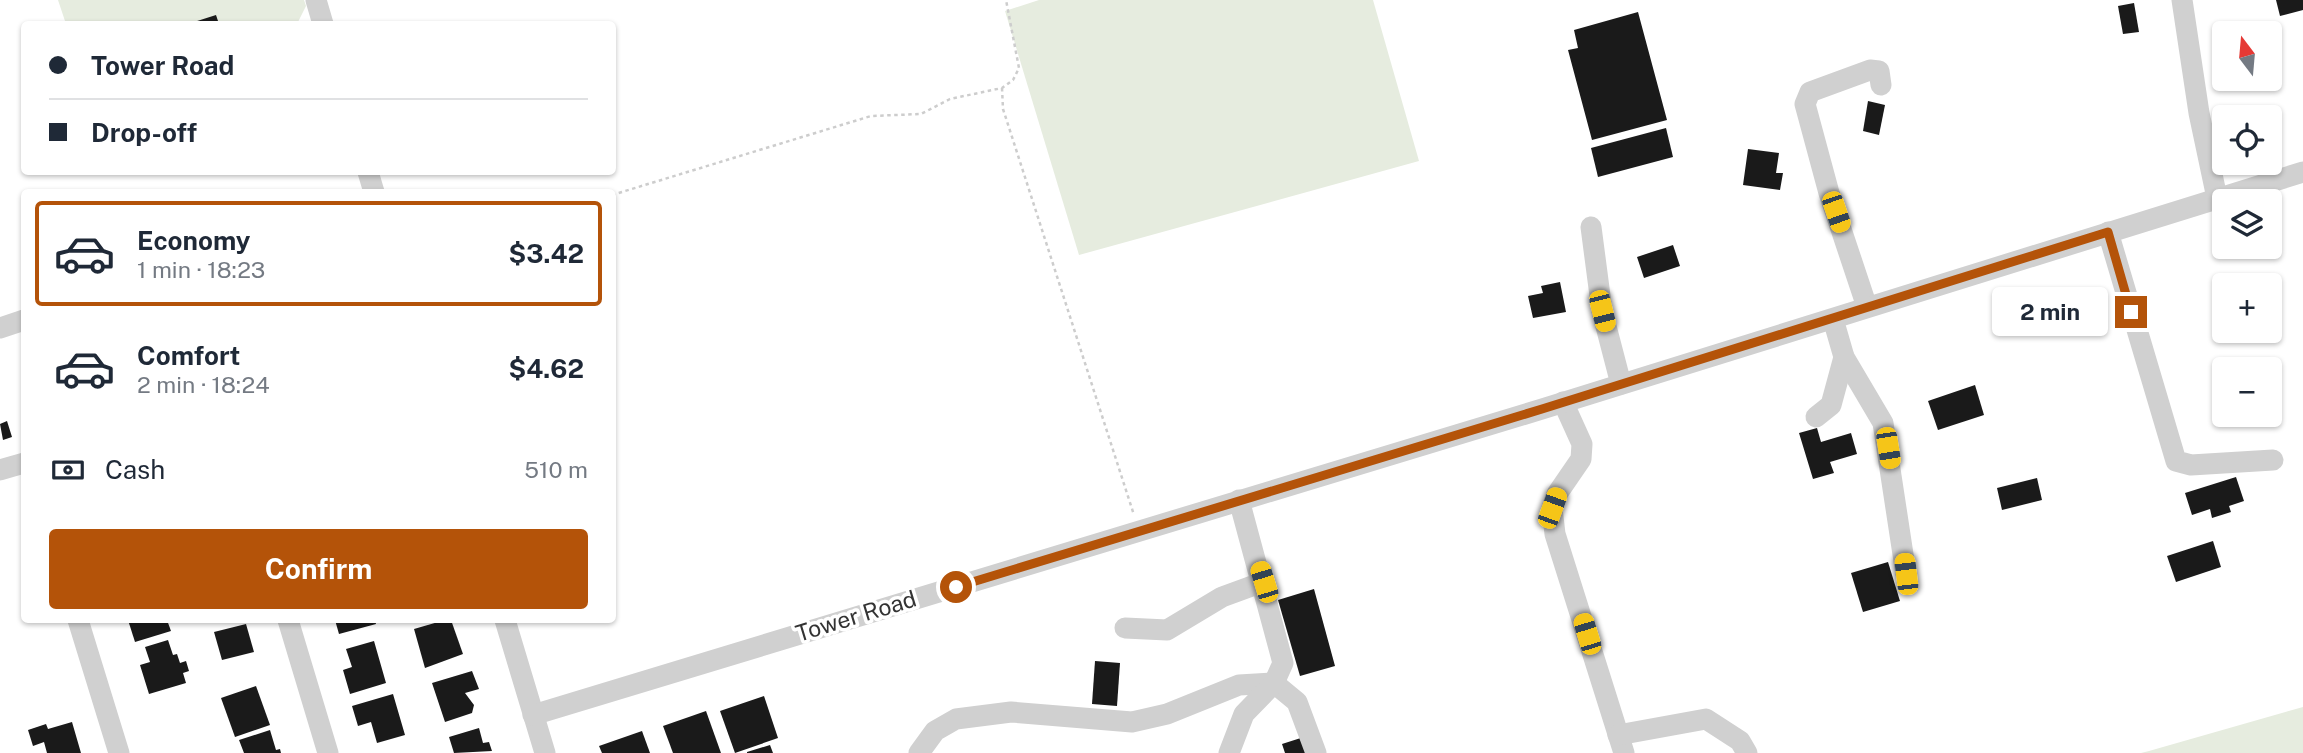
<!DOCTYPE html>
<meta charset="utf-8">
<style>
body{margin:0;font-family:"Public Sans",sans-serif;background:#f2f2f3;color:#1f2937;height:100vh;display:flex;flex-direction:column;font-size:26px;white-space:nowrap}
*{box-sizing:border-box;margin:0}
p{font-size:23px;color:#747a83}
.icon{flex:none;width:38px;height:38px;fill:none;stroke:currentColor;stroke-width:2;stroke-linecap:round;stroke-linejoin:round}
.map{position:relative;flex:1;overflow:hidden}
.side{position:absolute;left:21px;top:189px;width:595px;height:434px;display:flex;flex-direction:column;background:#fff;border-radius:7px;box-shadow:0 2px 5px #0004}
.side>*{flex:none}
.hud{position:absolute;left:21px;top:21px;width:595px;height:154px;border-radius:7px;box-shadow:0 2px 5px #0004;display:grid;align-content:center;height:154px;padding:0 28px;background:#fff}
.needle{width:46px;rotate:344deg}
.buttons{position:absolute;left:2212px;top:21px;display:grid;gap:14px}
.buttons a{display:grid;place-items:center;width:70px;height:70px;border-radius:7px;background:#fff;box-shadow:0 2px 5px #0004;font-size:35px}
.end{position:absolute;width:32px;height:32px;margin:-16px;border:9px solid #b45309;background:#fff;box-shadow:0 0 0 4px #fff}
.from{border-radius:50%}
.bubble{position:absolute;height:49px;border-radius:7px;background:#fff;box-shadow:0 2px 5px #0004;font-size:23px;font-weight:700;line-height:49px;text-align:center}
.car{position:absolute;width:21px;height:42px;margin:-21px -10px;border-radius:9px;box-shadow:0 0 5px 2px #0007;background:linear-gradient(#f5c518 24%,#345 0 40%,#f5c518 0 76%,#345 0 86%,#f5c518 0)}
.hud b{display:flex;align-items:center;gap:24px;height:66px;font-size:26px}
.hud b+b{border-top:2px solid #e0e1e3}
.hud i{width:18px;height:18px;background:#1f2937}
ul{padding:12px 0 0;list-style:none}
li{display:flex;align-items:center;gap:21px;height:105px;margin:0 14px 10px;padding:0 14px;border:4px solid transparent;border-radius:7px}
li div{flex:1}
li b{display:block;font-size:26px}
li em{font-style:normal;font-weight:700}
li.active{border-color:#b45309}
li>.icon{width:63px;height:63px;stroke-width:1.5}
.pay{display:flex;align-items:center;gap:18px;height:77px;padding:0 28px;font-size:26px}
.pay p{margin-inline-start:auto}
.button{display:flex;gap:14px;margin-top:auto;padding:14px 28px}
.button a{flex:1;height:80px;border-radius:7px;background:#b45309;color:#fff;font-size:28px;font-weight:700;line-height:80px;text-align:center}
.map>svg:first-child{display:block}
</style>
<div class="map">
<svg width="2303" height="753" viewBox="0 0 2303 753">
<rect width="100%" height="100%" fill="#fff"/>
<!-- green -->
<g fill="#e6ecdf">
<polygon points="58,0 304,0 306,6 297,24 66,24"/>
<polygon points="1039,0 1373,0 1419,161 1079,255 1005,11"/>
<polygon points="2303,707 2303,753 2141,753 2149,751"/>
</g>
<!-- building -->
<g fill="#1a1a1a">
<polygon points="2276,0 2303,0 2303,10 2280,16"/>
<polygon points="2134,3 2139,32 2123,34 2118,6"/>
<polygon points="1638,12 1667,120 1592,140 1568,50 1578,48 1574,30"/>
<polygon points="216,15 219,24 194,24 194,22"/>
<polygon points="1868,101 1885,105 1879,135 1863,131"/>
<polygon points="1666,128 1673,157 1598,177 1591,148"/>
<polygon points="1748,149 1779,153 1776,173 1783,173 1780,190 1743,185"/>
<polygon points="1673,245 1680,266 1644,278 1637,257"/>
<polygon points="1560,282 1566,312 1533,318 1528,296 1543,293 1541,286"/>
<polygon points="1975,385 1984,415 1938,430 1928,401"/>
<polygon points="7,421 12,437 3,440 0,424"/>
<polygon points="1817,428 1821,442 1851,433 1857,454 1830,462 1834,473 1813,479 1799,433"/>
<polygon points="2236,477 2244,501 2229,506 2231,512 2212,518 2210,509 2192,515 2185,493"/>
<polygon points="2037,478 2042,500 2002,510 1997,488"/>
<polygon points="2213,541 2221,567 2176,582 2167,556"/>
<polygon points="1888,562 1900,601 1863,612 1851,573"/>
<polygon points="1314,589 1335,666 1300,676 1278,600"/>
<polygon points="128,620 167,620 171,631 135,642"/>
<polygon points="335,620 375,620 376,624 339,634"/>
<polygon points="445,620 451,620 463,654 425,668 414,629"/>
<polygon points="246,624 254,652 222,660 214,632"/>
<polygon points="168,640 173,655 177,654 180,663 186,661 189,671 183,673 186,683 149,694 140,665 150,662 145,647"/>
<polygon points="374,641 386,683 350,694 343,670 352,667 346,649"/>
<polygon points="1095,661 1120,663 1117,706 1092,704"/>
<polygon points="472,671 479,689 465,693 474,705 472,713 445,722 432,683"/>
<polygon points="256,686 270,725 235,737 221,698"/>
<polygon points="393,694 405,735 377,743 371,722 358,726 352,706"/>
<polygon points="764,696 778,738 735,753 720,711"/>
<polygon points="706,711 721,753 673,753 663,726"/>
<polygon points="72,722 81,753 47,753 44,742 33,746 28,730 46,724 48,729"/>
<polygon points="479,728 483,743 489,742 492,751 454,753 449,737"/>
<polygon points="270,730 276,750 280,749 281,753 244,753 239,740"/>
<polygon points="642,731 650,753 602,753 599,746"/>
<polygon points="1307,736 1313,753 1285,753 1282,744"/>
<polygon points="770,745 773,753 747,753 747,752"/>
</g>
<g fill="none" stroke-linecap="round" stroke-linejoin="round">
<!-- path -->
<g stroke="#cdcdcd" stroke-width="2.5" stroke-dasharray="3.5 3.5" stroke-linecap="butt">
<polyline points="1002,88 1003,109 1134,515"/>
<polyline points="612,195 871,116 921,114 950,99 1002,88 1013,80 1019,68 1006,0"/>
</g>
<!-- minor -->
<g stroke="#d0d0d0" stroke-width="21">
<polyline points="316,0 323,24"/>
<polyline points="2182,0 2199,113 2217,198"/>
<polyline points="368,172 374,192"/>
<polyline points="1591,227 1602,311 1621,384"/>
<polyline points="2108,232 2176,461 2191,465 2273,460"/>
<polyline points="1867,307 1829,193 1805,104 1810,92 1870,70 1879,71 1881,85"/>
<polyline points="1833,319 1844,357 1883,423 1906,574"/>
<polyline points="0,328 24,320"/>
<polyline points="1563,402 1582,444 1581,459 1557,494 1552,508 1555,534 1624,753"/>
<polyline points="1816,417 1831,405 1844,357"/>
<polyline points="0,470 24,463"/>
<polyline points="78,620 119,753"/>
<polyline points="288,620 328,753"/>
<polyline points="505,620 545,753"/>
<polyline points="1125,628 1167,630 1222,597 1263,582"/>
<polyline points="533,715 1542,409 2303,172"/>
<polyline points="1618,735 1706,719 1740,741 1747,753"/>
<polyline points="919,753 935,731 956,719 1011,712 1132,722 1167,714 1239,685 1274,683 1297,702 1316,753"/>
<polyline points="1229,753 1244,714 1274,683 1283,663 1239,500"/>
</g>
</g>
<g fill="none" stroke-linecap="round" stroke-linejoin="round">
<!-- route -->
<polyline stroke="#b45309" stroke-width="9" points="956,587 1542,409 2108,232 2131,312"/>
</g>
<g text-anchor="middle" stroke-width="7" stroke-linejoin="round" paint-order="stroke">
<!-- street labels -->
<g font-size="23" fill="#333" stroke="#fff">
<text transform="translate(856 616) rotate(-17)" y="8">Tower Road</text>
</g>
</g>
</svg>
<div class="buttons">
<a><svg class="needle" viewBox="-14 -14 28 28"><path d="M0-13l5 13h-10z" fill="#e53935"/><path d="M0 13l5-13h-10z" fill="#747a83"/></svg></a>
<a><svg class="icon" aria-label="locate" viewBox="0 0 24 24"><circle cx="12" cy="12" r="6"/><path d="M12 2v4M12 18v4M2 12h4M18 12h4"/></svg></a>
<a><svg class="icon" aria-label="layers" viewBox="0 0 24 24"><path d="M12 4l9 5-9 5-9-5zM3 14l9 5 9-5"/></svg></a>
<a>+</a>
<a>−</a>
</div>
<i class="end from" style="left:956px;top:587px"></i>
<i class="end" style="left:2131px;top:312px"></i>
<div class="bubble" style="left:1992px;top:287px;width:116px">2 min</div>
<i class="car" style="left:1836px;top:212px;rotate:161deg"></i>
<i class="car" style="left:1602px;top:311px;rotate:166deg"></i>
<i class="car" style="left:1888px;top:448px;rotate:171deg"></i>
<i class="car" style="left:1552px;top:508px;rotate:20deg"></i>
<i class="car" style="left:1906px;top:574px;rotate:353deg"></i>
<i class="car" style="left:1264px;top:582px;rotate:343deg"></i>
<i class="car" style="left:1587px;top:634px;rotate:343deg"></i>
<div class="hud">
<b><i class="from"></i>Tower Road</b>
<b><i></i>Drop-off</b>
</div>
<section class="side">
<ul>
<li class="active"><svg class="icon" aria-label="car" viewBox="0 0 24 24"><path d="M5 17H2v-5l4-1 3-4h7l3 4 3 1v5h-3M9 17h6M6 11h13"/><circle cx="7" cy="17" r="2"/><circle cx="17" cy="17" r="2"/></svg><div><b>Economy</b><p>1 min · 18:23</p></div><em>$3.42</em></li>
<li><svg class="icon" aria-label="car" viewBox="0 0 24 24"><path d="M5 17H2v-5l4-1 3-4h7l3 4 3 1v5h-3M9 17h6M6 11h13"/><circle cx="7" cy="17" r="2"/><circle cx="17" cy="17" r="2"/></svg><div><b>Comfort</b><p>2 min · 18:24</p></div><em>$4.62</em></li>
</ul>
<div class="pay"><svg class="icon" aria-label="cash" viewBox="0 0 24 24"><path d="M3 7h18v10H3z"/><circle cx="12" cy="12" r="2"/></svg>Cash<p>510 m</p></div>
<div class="button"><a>Confirm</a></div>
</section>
</div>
